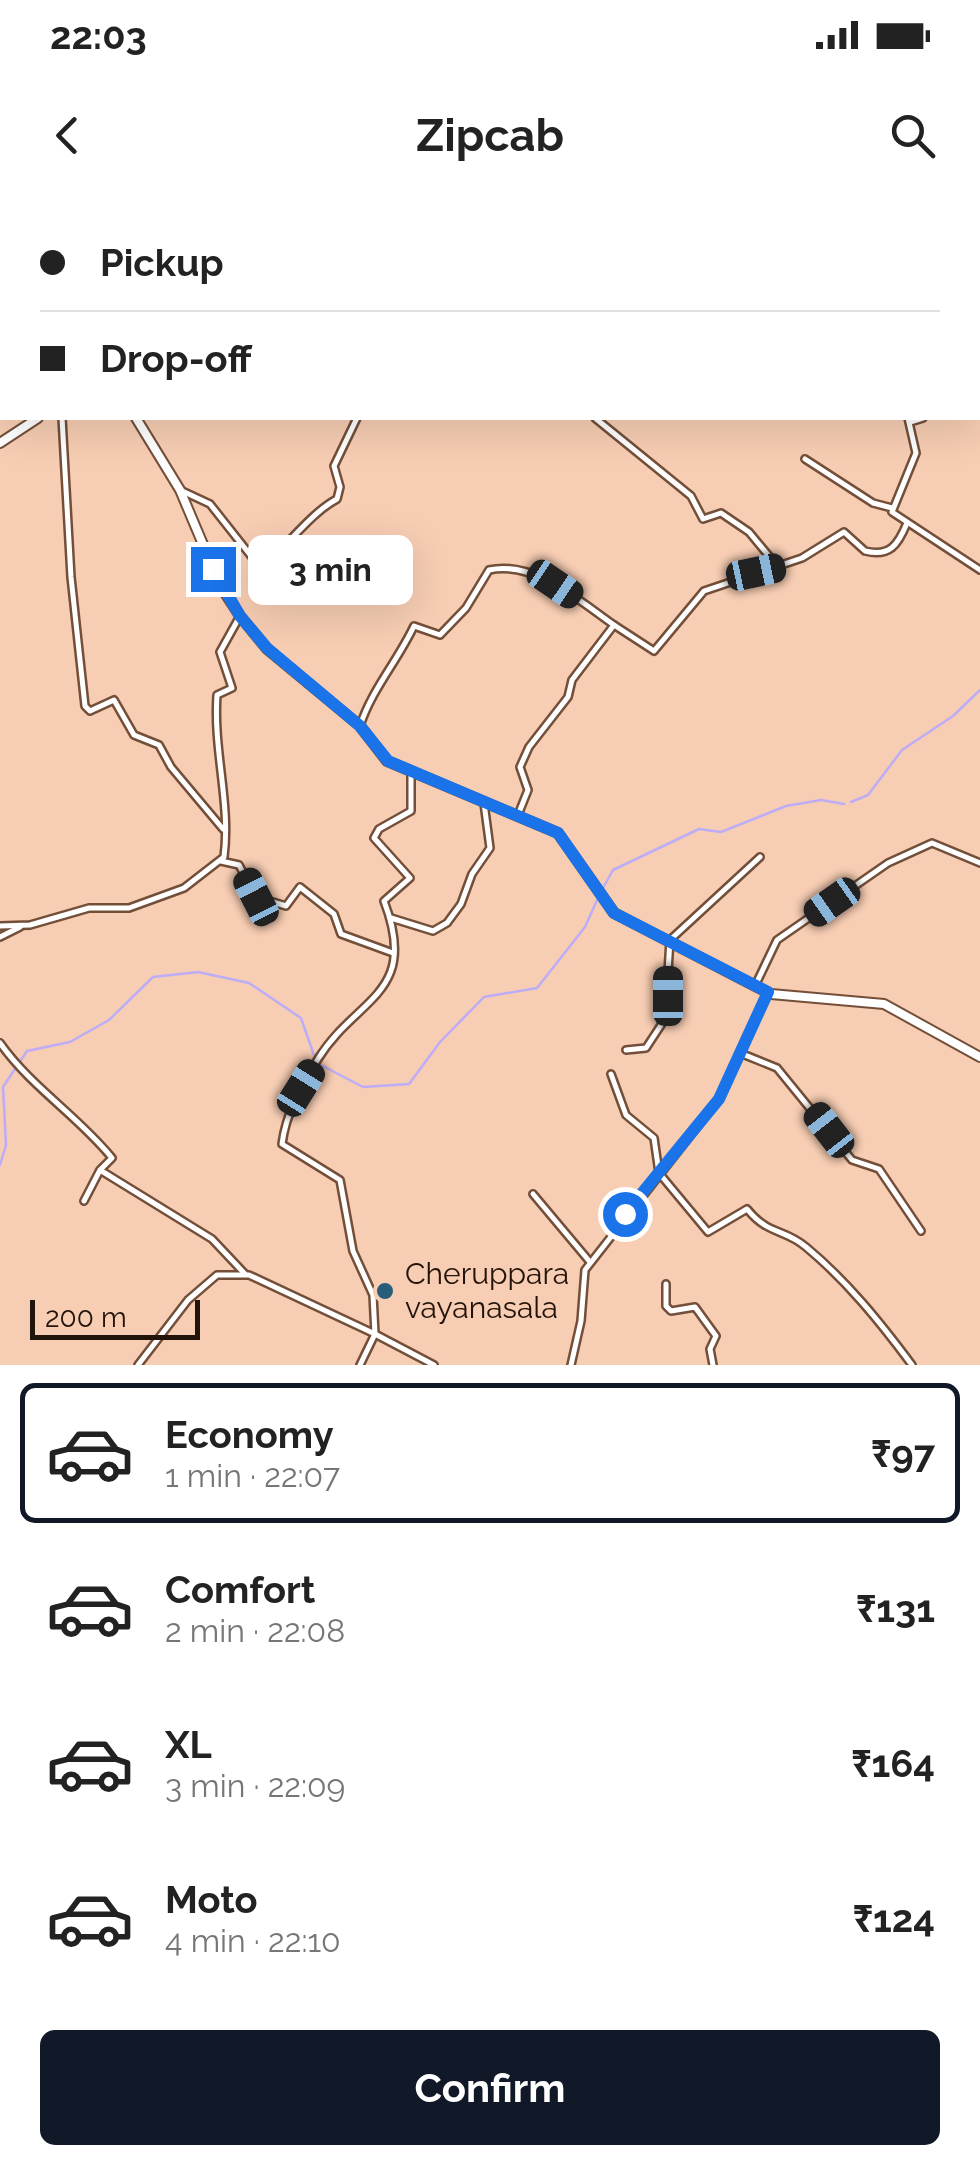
<!DOCTYPE html>
<meta charset="utf-8">
<style>
body{margin:0;font-family:Raleway,sans-serif;background:#f2f2f2;color:#222;height:100vh;display:flex;flex-direction:column;font-size:38px;white-space:nowrap}
*{box-sizing:border-box;margin:0}
p{font-size:32px;color:#767676}
.icon{flex:none;width:55px;height:55px;fill:none;stroke:currentColor;stroke-width:2;stroke-linecap:round;stroke-linejoin:round}
.map{position:relative;height:1165px;overflow:hidden}
.side{display:flex;flex-direction:column;background:#fff;flex:1}
.side>*{flex:none}
.top-card{position:absolute;left:0px;top:0px;width:980px;height:220px;box-shadow:0 10px 40px #0002;display:grid;align-content:center;height:220px;padding:0 40px;background:#fff}
.scale{position:absolute;left:30px;bottom:25px;width:170px;box-sizing:border-box;padding-left:10px;border:5px solid #23140b;border-top:0;font-size:28px;line-height:35px;white-space:nowrap;color:#23140b;-webkit-text-stroke:8px #f7cdb3;paint-order:stroke}
.end{position:absolute;width:45px;height:45px;margin:-22px;border:12px solid #1a73e8;background:#fff;box-shadow:0 0 0 5px #fff}
.from{border-radius:50%}
.bubble{position:absolute;height:70px;border-radius:15px;background:#fff;box-shadow:0 10px 40px #0002;font-size:32px;font-weight:700;line-height:70px;text-align:center}
.car{position:absolute;width:30px;height:60px;margin:-30px -15px;border-radius:12px;box-shadow:0 0 8px 2px #0007;background:linear-gradient(#222 24%,#8ab4d8 0 40%,#222 0 76%,#8ab4d8 0 86%,#222 0)}
.top-card b{display:flex;align-items:center;gap:35px;height:95px;font-size:38px}
.top-card b+b{border-top:2px solid #e0e0e0}
.top-card i{width:25px;height:25px;background:#222}
ul{padding:18px 0 0;list-style:none}
li{display:flex;align-items:center;gap:30px;height:140px;margin:0 20px 15px;padding:0 20px;border:5px solid transparent;border-radius:15px}
li div{flex:1}
li b{display:block;font-size:38px}
li em{font-style:normal;font-weight:700}
li.selected{border-color:#111827}
li>.icon{width:90px;height:90px;stroke-width:1.5}
.primary-button{display:flex;gap:20px;margin-top:auto;padding:20px 40px}
.primary-button a{flex:1;height:115px;border-radius:15px;background:#111827;color:#fff;font-size:40px;font-weight:700;line-height:115px;text-align:center}
.status{display:flex;justify-content:space-between;align-items:center;height:70px;padding:0 50px;background:#fff;direction:ltr}
.status svg{height:28px;fill:currentColor}
header{display:flex;justify-content:space-between;align-items:center;height:130px;padding:0 40px;background:#fff;font-size:45px;font-weight:700}
.map>svg:first-child{display:block}
</style>
<div class="status"><b>22:03</b><svg viewBox="0 0 49 12"><path d="M0 12V9h3v3zM5 12V6h3v6zM10 12V3h3v9zM15 12V0h3v12zM26 1h20v11H26zM47 4h2v5h-2z"/></svg></div>
<header><svg class="icon" aria-label="back" viewBox="0 0 24 24"><path d="M15 5l-7 7 7 7"/></svg>Zipcab<svg class="icon" aria-label="search" viewBox="0 0 24 24"><circle cx="10" cy="10" r="6"/><path d="M15 15l6 6"/></svg></header>
<div class="map">
<svg width="980" height="1165" viewBox="0 0 980 1165">
<rect width="100%" height="100%" fill="#f7cdb3"/>
<g fill="none" stroke-linecap="round" stroke-linejoin="round">
<!-- stream -->
<g stroke="#bdadf7" stroke-width="2.5">
<polyline points="851,602 868,595 902,550 953,516 980,490"/>
<polyline points="603,688 613,670 699,629 721,632 786,606 821,600 844,604"/>
<polyline points="319,864 363,887 409,884 440,842 484,797 537,788 585,727 598,698"/>
<polyline points="0,965 6,945 3,887 27,851 70,842 109,820 153,777 198,772 249,783 301,818 315,858"/>
</g>
<defs>
<g id="street">
<polyline points="914,2 915,0"/>
<polyline points="0,36 2,32"/>
<polyline points="978,133 980,129"/>
<polyline points="0,207 2,207"/>
<polyline points="62,218 71,377 85,506 90,511 114,500 134,535 159,545 171,567 223,629"/>
<polyline points="595,218 691,296 703,319 721,313 749,332 778,367"/>
<polyline points="908,218 916,253 892,312 980,370"/>
<polyline points="910,222 923,218"/>
<polyline points="805,259 873,303 892,308"/>
<path d="M 180,290 L 210,304 L 259,366 L 266,363 C 290,343 311,313 337,299 L 340,287 L 334,266 L 357,218"/>
<path d="M 360,526 C 372,489 397,462 414,426 L 440,435 L 466,408 L 489,370 C 534,360 578,400 614,425"/>
<path d="M 518,615 L 528,590 L 520,567 L 529,547 L 568,497 L 572,480 L 614,425 L 654,451 L 704,391 L 802,358 L 844,332 L 865,351 C 890,357 898,345 907,323"/>
<polyline points="221,661 239,665 256,697 286,706 300,687 334,714 341,734 393,753"/>
<polyline points="391,718 433,731 447,723 461,704 472,674 490,648 484,603"/>
<path d="M 0,726 L 30,725 L 89,708 L 129,708 L 184,688 L 224,657 C 231,603 213,551 217,495 L 232,488 L 220,452 L 240,416"/>
<polyline points="0,737 20,727"/>
<polyline points="755,786 777,740 888,663 932,643 980,663"/>
<path d="M 0,843 C 31,887 78,916 112,958 L 101,969"/>
<polyline points="626,850 646,848 665,819 670,740 760,657"/>
<polyline points="740,853 777,868 852,960 879,969 921,1031"/>
<path d="M 611,874 L 626,915 L 654,938 L 659,973 L 708,1032 L 747,1009 C 769,1036 784,1028 806,1047 C 847,1081 880,1122 912,1165"/>
<polyline points="533,994 590,1062"/>
<polyline points="84,1001 100,970 212,1039 245,1074"/>
<polyline points="666,1084 666,1106 671,1111 695,1107 716,1136 710,1149 713,1165"/>
<path d="M 138,1165 L 188,1100 L 217,1075 L 249,1075 L 375,1134 L 373,1095 L 353,1051 L 340,980 L 282,944 C 286,913 301,886 318,859 C 356,797 420,795 384,701 L 410,678 L 374,638 L 379,629 L 411,611 L 411,573"/>
<polyline points="360,1165 375,1134 434,1165"/>
<polyline points="571,1165 581,1121 585,1070 719,899 767,793"/>
</g>
<g id="secondary">
<polyline points="157,0 157,2"/>
<polyline points="136,218 180,290 221,387 240,416 267,449 360,526 387,561 558,633 614,713 755,786 771,794 884,804 980,857"/>
<polyline points="0,243 38,218"/>
</g>
</defs>
<!-- street casing -->
<use href="#street" stroke="#734f39" stroke-width="10"/>
<!-- secondary casing -->
<use href="#secondary" stroke="#734f39" stroke-width="12"/>
<!-- street -->
<use href="#street" stroke="#fff" stroke-width="5"/>
<!-- secondary -->
<use href="#secondary" stroke="#fff" stroke-width="8"/>
</g>
<g fill="none" stroke-linecap="round" stroke-linejoin="round">
<!-- route -->
<polyline stroke="#1a73e8" stroke-width="12" points="213,369 240,416 267,448 360,526 388,561 558,633 614,713 768,792 719,899 625,1014"/>
</g>
<!-- markers -->
<circle fill="#285e7a" stroke="#f7cdb3" stroke-width="4" cx="385" cy="1091" r="10"/>
<g text-anchor="middle" stroke-width="8" stroke-linejoin="round" paint-order="stroke">
<!-- poi labels -->
<g font-size="30" fill="#23140b" stroke="#f7cdb3" text-anchor="start">
<text x="405" y="1084">Cheruppara<tspan x="405" dy="34">vayanasala</tspan></text>
</g>
</g>
</svg>
<div class="scale">200 m</div>
<i class="end from" style="left:625px;top:1014px"></i>
<i class="end" style="left:213px;top:369px"></i>
<div class="bubble" style="left:248px;top:335px;width:165px">3 min</div>
<i class="car" style="left:756px;top:372px;rotate:78deg"></i>
<i class="car" style="left:555px;top:384px;rotate:124deg"></i>
<i class="car" style="left:256px;top:697px;rotate:333deg"></i>
<i class="car" style="left:832px;top:702px;rotate:235deg"></i>
<i class="car" style="left:668px;top:796px;rotate:0deg"></i>
<i class="car" style="left:301px;top:888px;rotate:32deg"></i>
<i class="car" style="left:829px;top:930px;rotate:322deg"></i>
<div class="top-card">
<b><i class="from"></i>Pickup</b>
<b><i></i>Drop-off</b>
</div>
</div>
<section class="side">
<ul>
<li class="selected"><svg class="icon" aria-label="car" viewBox="0 0 24 24"><path d="M5 17H2v-5l4-1 3-4h7l3 4 3 1v5h-3M9 17h6M6 11h13"/><circle cx="7" cy="17" r="2"/><circle cx="17" cy="17" r="2"/></svg><div><b>Economy</b><p>1 min · 22:07</p></div><em>₹97</em></li>
<li><svg class="icon" aria-label="car" viewBox="0 0 24 24"><path d="M5 17H2v-5l4-1 3-4h7l3 4 3 1v5h-3M9 17h6M6 11h13"/><circle cx="7" cy="17" r="2"/><circle cx="17" cy="17" r="2"/></svg><div><b>Comfort</b><p>2 min · 22:08</p></div><em>₹131</em></li>
<li><svg class="icon" aria-label="car" viewBox="0 0 24 24"><path d="M5 17H2v-5l4-1 3-4h7l3 4 3 1v5h-3M9 17h6M6 11h13"/><circle cx="7" cy="17" r="2"/><circle cx="17" cy="17" r="2"/></svg><div><b>XL</b><p>3 min · 22:09</p></div><em>₹164</em></li>
<li><svg class="icon" aria-label="car" viewBox="0 0 24 24"><path d="M5 17H2v-5l4-1 3-4h7l3 4 3 1v5h-3M9 17h6M6 11h13"/><circle cx="7" cy="17" r="2"/><circle cx="17" cy="17" r="2"/></svg><div><b>Moto</b><p>4 min · 22:10</p></div><em>₹124</em></li>
</ul>
<div class="primary-button"><a>Confirm</a></div>
</section>
